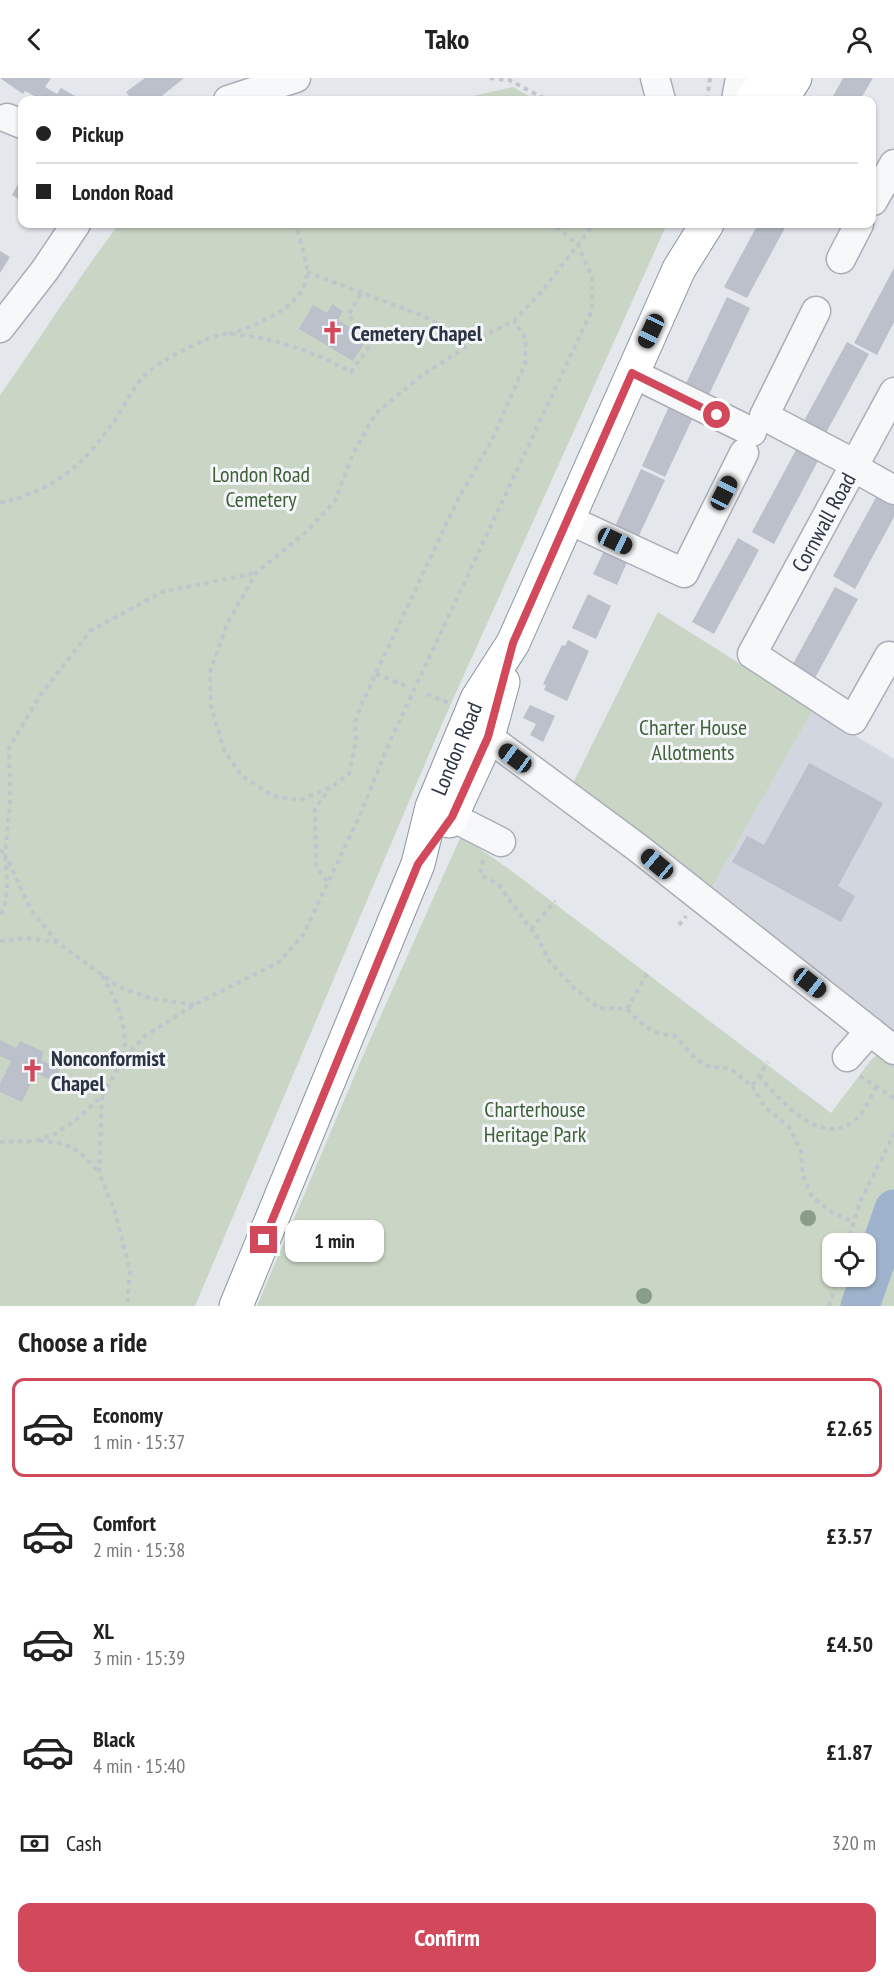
<!DOCTYPE html>
<meta charset="utf-8">
<style>
body{margin:0;font-family:"PT Sans Narrow",sans-serif;background:#f2f2f2;color:#222;height:100vh;display:flex;flex-direction:column;font-size:22px;white-space:nowrap}
*{box-sizing:border-box;margin:0}
p{font-size:20px;color:#767676}
.icon{flex:none;width:33px;height:33px;fill:none;stroke:currentColor;stroke-width:2;stroke-linecap:round;stroke-linejoin:round}
.map{position:relative;height:1228px;overflow:hidden}
.sheet{display:flex;flex-direction:column;background:#fff;flex:1}
.sheet>*{flex:none}
.guide{position:absolute;left:18px;top:18px;width:858px;height:132px;border-radius:12px;box-shadow:0 2px 4px #0004;display:grid;align-content:center;height:132px;padding:0 18px;background:#fff}
.controls{position:absolute;left:822px;top:1155px;display:grid;gap:12px}
.controls a{display:grid;place-items:center;width:54px;height:54px;border-radius:12px;background:#fff;box-shadow:0 2px 4px #0004;font-size:30px}
.end{position:absolute;width:27px;height:27px;margin:-14px;border:8px solid #d1495b;background:#fff;box-shadow:0 0 0 3px #fff}
.from{border-radius:50%}
.bubble{position:absolute;height:42px;border-radius:12px;background:#fff;box-shadow:0 2px 4px #0004;font-size:20px;font-weight:800;line-height:42px;text-align:center}
.car{position:absolute;width:18px;height:36px;margin:-18px -9px;border-radius:8px;box-shadow:0 0 4px 2px #0007;background:linear-gradient(#222 24%,#8ab4d8 0 40%,#222 0 76%,#8ab4d8 0 86%,#222 0)}
.guide b{display:flex;align-items:center;gap:21px;height:57px;font-size:22px}
.guide b+b{border-top:2px solid #e0e0e0}
.guide i{width:15px;height:15px;background:#222}
ul{padding:0;list-style:none}
li{display:flex;align-items:center;gap:18px;height:99px;margin:0 12px 9px;padding:0 6px;border:3px solid transparent;border-radius:12px}
li div{flex:1}
li b{display:block;font-size:22px}
li em{font-style:normal;font-weight:800}
li.selected{border-color:#d1495b}
li>.icon{width:54px;height:54px;stroke-width:1.5}
h2{padding:0 18px;font-size:27px;line-height:72px}
.pay{display:flex;align-items:center;gap:15px;height:66px;padding:0 18px;font-size:22px}
.pay p{margin-inline-start:auto}
.cta{display:flex;gap:12px;margin-top:auto;padding:12px 18px}
.cta a{flex:1;height:69px;border-radius:12px;background:#d1495b;color:#fff;font-size:24px;font-weight:800;line-height:69px;text-align:center}
header{display:flex;justify-content:space-between;align-items:center;height:78px;padding:0 18px;background:#fff;font-size:27px;font-weight:800}
.map>svg:first-child{display:block}
</style>
<header><svg class="icon" aria-label="back" viewBox="0 0 24 24"><path d="M15 5l-7 7 7 7"/></svg>Tako<svg class="icon" aria-label="person" viewBox="0 0 24 24"><circle cx="12" cy="8" r="4"/><path d="M4 21q1-7 8-7t8 7"/></svg></header>
<div class="map">
<svg width="894" height="1228" viewBox="0 0 894 1228">
<rect width="100%" height="100%" fill="#e4e7ec"/>
<!-- built -->
<polygon fill="#d2d6de" points="813,632 894,681 894,954 710,813"/>
<!-- green -->
<g fill="#c9d6c5" fill-rule="evenodd">
<polygon points="513,9 536,22 454,22"/>
<path d="M 119,146 L 667,146 L 441,648 L 195,1228 L 0,1228 L 0,317 C 41,260 77,201 119,146 Z"/>
<polygon points="658,534 813,632 710,813 572,707"/>
<path d="M 461,758 L 509,791 L 831,1035 L 871,982 L 894,962 L 894,1228 L 257,1228 L 365,973 ZM 832,1166 L 866,1166 L 866,1198 L 832,1198 Z"/>
</g>
<g fill="none" stroke-linecap="round" stroke-linejoin="round">
<!-- river -->
<polyline stroke="#9fb4cc" stroke-width="39" points="860,1228 894,1131"/>
</g>
<!-- building -->
<g fill="#bbc0ca">
<polygon points="0,0 51,0 45,9 57,16 61,10 82,22 42,22 25,13 23,16"/>
<polygon points="145,0 184,0 157,22 132,22 126,14"/>
<polygon points="843,0 873,0 860,22 831,22"/>
<polygon points="22,99 22,123 12,117"/>
<polygon points="758,146 787,146 747,220 724,209"/>
<polygon points="0,173 10,179 0,195"/>
<polygon points="894,190 894,244 877,277 854,265"/>
<polygon points="727,219 750,230 704,327 681,316"/>
<polygon points="332,226 343,233 338,242 368,260 353,283 299,251 313,227 327,235"/>
<polygon points="847,264 869,276 821,364 799,352"/>
<polygon points="672,322 696,333 665,399 642,388"/>
<polygon points="797,370 819,381 774,466 752,454"/>
<polygon points="641,391 665,402 634,468 611,457"/>
<polygon points="879,414 894,422 894,439 855,511 833,498"/>
<polygon points="738,460 759,472 714,556 692,544"/>
<polygon points="609,462 632,473 617,507 593,496"/>
<polygon points="835,509 858,521 810,609 787,597"/>
<polygon points="588,516 611,528 596,561 572,550"/>
<polygon points="568,562 589,573 567,623 544,612 546,607 543,606 562,567 565,568"/>
<polygon points="530,627 555,638 543,664 530,657 536,646 523,640"/>
<polygon points="809,685 883,725 838,808 855,818 841,844 732,784 747,758 764,767"/>
<polygon points="0,962 16,970 20,963 44,974 41,982 60,991 54,1004 36,995 22,1024 0,1014 0,1006 11,983 0,978"/>
</g>
<g fill="none" stroke-linecap="round" stroke-linejoin="round">
<defs>
<g id="minor">
<polyline points="655,0 661,22"/>
<polyline points="228,22 296,0"/>
<polyline points="736,22 740,0"/>
<polyline points="7,40 22,46"/>
<polyline points="873,123 894,86"/>
<polyline points="841,181 859,146"/>
<polyline points="816,233 764,338 855,386"/>
<polyline points="0,250 45,192 76,146"/>
<polyline points="632,295 752,354"/>
<polyline points="853,389 894,412"/>
<polyline points="567,441 684,495 744,375"/>
<path id="s1" d="M 889,578 L 853,642 L 752,576 L 894,314"/>
<polyline points="488,659 638,770 894,972"/>
<polyline points="452,739 501,764"/>
<polyline points="847,979 870,953"/>
</g>
<g id="highway">
<polyline points="752,22 767,0"/>
<polyline points="781,22 795,0"/>
<polyline points="449,743 488,659 503,604"/>
<path id="s2" d="M 236,1228 L 418,786 L 432,729 L 477,621 L 513,565 L 679,191 L 707,146"/>
</g>
</defs>
<!-- minor casing -->
<use href="#minor" stroke="#a9aeb7" stroke-width="31"/>
<!-- highway casing -->
<use href="#highway" stroke="#8b94a3" stroke-width="35"/>
<!-- path -->
<g stroke="#c2c5cb" stroke-width="4" stroke-dasharray="4.5 4.5" stroke-linecap="butt">
<polyline points="490,0 509,2 547,22"/>
<polyline points="707,22 710,0"/>
<polyline points="307,194 421,237 474,263 514,243 543,212 594,146"/>
<path d="M 229,256 C 256,247 310,228 307,191 C 305,176 299,160 296,146"/>
<polyline points="474,263 420,299 376,335 352,378 335,423 306,454 256,495 227,546 210,594 211,628 224,672 241,697 273,718 300,722 331,709 349,696 356,663 355,644 362,625 457,423 492,362 525,286 526,261 514,243"/>
<path d="M 0,425 C 56,412 85,386 117,339 C 126,325 134,308 145,297 C 159,283 211,255 230,256 C 272,259 316,274 351,294 L 376,259 L 348,238 L 361,215"/>
<polyline points="376,596 406,608"/>
<polyline points="427,616 449,625"/>
<path d="M 0,772 L 5,776 C 7,797 10,819 0,839"/>
<path d="M 483,782 L 480,797 L 498,806 L 537,859 L 550,884 L 574,910 L 599,930 L 627,931 C 642,947 652,956 675,958 C 696,979 697,991 730,990 L 752,1008 L 768,984"/>
<polyline points="327,803 316,788 315,731 330,710"/>
<polyline points="679,847 686,838"/>
<polyline points="531,851 555,823"/>
<polyline points="0,863 25,860 57,864 119,909 150,920 194,927"/>
<polyline points="57,864 31,832 5,776 10,725 9,670 39,619 90,553 162,514 256,495"/>
<path d="M 102,897 C 117,924 128,947 124,978"/>
<polyline points="627,931 648,894"/>
<path d="M 759,998 C 781,1023 825,1075 859,1038 C 866,1030 871,1018 876,1009"/>
<polyline points="860,998 894,1020"/>
<polyline points="752,1008 765,1029 789,1049 801,1073 803,1098 812,1119 834,1136 854,1144"/>
<polyline points="102,1018 99,1095 115,1134 130,1193 127,1228"/>
<path d="M 39,1063 C 70,1064 79,1071 99,1095"/>
<polyline points="0,1064 35,1063 53,1057 76,1042 102,1018 124,980 145,958 194,927 279,884 303,857 360,737 390,663 592,232 592,199 578,167 552,146"/>
<polyline points="847,1166 860,1124 894,1056"/>
<polyline points="829,1228 838,1198"/>
</g>
<!-- minor -->
<use href="#minor" stroke="#f7f8fa" stroke-width="28"/>
<!-- highway -->
<use href="#highway" stroke="#fff" stroke-width="33"/>
</g>
<!-- trees -->
<g fill="#899d89">
<circle cx="808" cy="1140" r="8"/>
<circle cx="644" cy="1218" r="8"/>
</g>
<g fill="none" stroke-linecap="round" stroke-linejoin="round">
<!-- route -->
<polyline stroke="#d1495b" stroke-width="8" points="264,1162 418,786 452,739 488,659 513,565 632,295 717,337"/>
</g>
<!-- icons -->
<defs>
<symbol id="church-bare" viewBox="-9 -9 18 18"><path d="M-1.2-6h2.4v3.5h3.3v2.4h-3.3V6h-2.4V-.1h-3.3v-2.4h3.3Z" fill="#d1495b" stroke="#f4f6f9" stroke-width="2.5" paint-order="stroke"/></symbol>
</defs>
<g fill-rule="evenodd">
<use href="#church-bare" x="316" y="238" width="33" height="33"/>
<use href="#church-bare" x="16" y="976" width="33" height="33"/>
</g>
<g text-anchor="middle" stroke-width="6" stroke-linejoin="round" paint-order="stroke">
<!-- poi labels -->
<g font-size="22" font-weight="bold" fill="#2b3445" stroke="#f4f6f9" text-anchor="start">
<text x="351" y="263">Cemetery Chapel</text>
<text x="51" y="988">Nonconformist<tspan x="51" dy="25">Chapel</tspan></text>
</g>
<!-- park labels -->
<g font-size="22" fill="#3f6138" stroke="#f4f6f9">
<text x="261" y="404">London Road<tspan x="261" dy="25">Cemetery</tspan></text>
<text x="693" y="657">Charter House<tspan x="693" dy="25">Allotments</tspan></text>
<text x="535" y="1039">Charterhouse<tspan x="535" dy="25">Heritage Park</tspan></text>
</g>
<!-- street labels -->
<g font-size="22" fill="#2b3445" stroke="#f4f6f9">
<text dy="8" stroke="none"><textPath href="#s1" startOffset="344">Cornwall Road</textPath></text>
<text dy="8" stroke="none"><textPath href="#s2" startOffset="600">London Road</textPath></text>
</g>
</g>
</svg>
<div class="controls">
<a><svg class="icon" aria-label="locate" viewBox="0 0 24 24"><circle cx="12" cy="12" r="6"/><path d="M12 2v4M12 18v4M2 12h4M18 12h4"/></svg></a>
</div>
<i class="end from" style="left:717px;top:337px"></i>
<i class="end" style="left:264px;top:1162px"></i>
<div class="bubble" style="left:285px;top:1142px;width:99px">1 min</div>
<i class="car" style="left:651px;top:253px;rotate:205deg"></i>
<i class="car" style="left:724px;top:415px;rotate:27deg"></i>
<i class="car" style="left:615px;top:463px;rotate:115deg"></i>
<i class="car" style="left:515px;top:680px;rotate:306deg"></i>
<i class="car" style="left:657px;top:786px;rotate:310deg"></i>
<i class="car" style="left:810px;top:905px;rotate:128deg"></i>
<div class="guide">
<b><i class="from"></i>Pickup</b>
<b><i></i>London Road</b>
</div>
</div>
<section class="sheet">
<h2>Choose a ride</h2>
<ul>
<li class="selected"><svg class="icon" aria-label="car" viewBox="0 0 24 24"><path d="M5 17H2v-5l4-1 3-4h7l3 4 3 1v5h-3M9 17h6M6 11h13"/><circle cx="7" cy="17" r="2"/><circle cx="17" cy="17" r="2"/></svg><div><b>Economy</b><p>1 min · 15:37</p></div><em>£2.65</em></li>
<li><svg class="icon" aria-label="car" viewBox="0 0 24 24"><path d="M5 17H2v-5l4-1 3-4h7l3 4 3 1v5h-3M9 17h6M6 11h13"/><circle cx="7" cy="17" r="2"/><circle cx="17" cy="17" r="2"/></svg><div><b>Comfort</b><p>2 min · 15:38</p></div><em>£3.57</em></li>
<li><svg class="icon" aria-label="car" viewBox="0 0 24 24"><path d="M5 17H2v-5l4-1 3-4h7l3 4 3 1v5h-3M9 17h6M6 11h13"/><circle cx="7" cy="17" r="2"/><circle cx="17" cy="17" r="2"/></svg><div><b>XL</b><p>3 min · 15:39</p></div><em>£4.50</em></li>
<li><svg class="icon" aria-label="car" viewBox="0 0 24 24"><path d="M5 17H2v-5l4-1 3-4h7l3 4 3 1v5h-3M9 17h6M6 11h13"/><circle cx="7" cy="17" r="2"/><circle cx="17" cy="17" r="2"/></svg><div><b>Black</b><p>4 min · 15:40</p></div><em>£1.87</em></li>
</ul>
<div class="pay"><svg class="icon" aria-label="cash" viewBox="0 0 24 24"><path d="M3 7h18v10H3z"/><circle cx="12" cy="12" r="2"/></svg>Cash<p>320 m</p></div>
<div class="cta"><a>Confirm</a></div>
</section>
